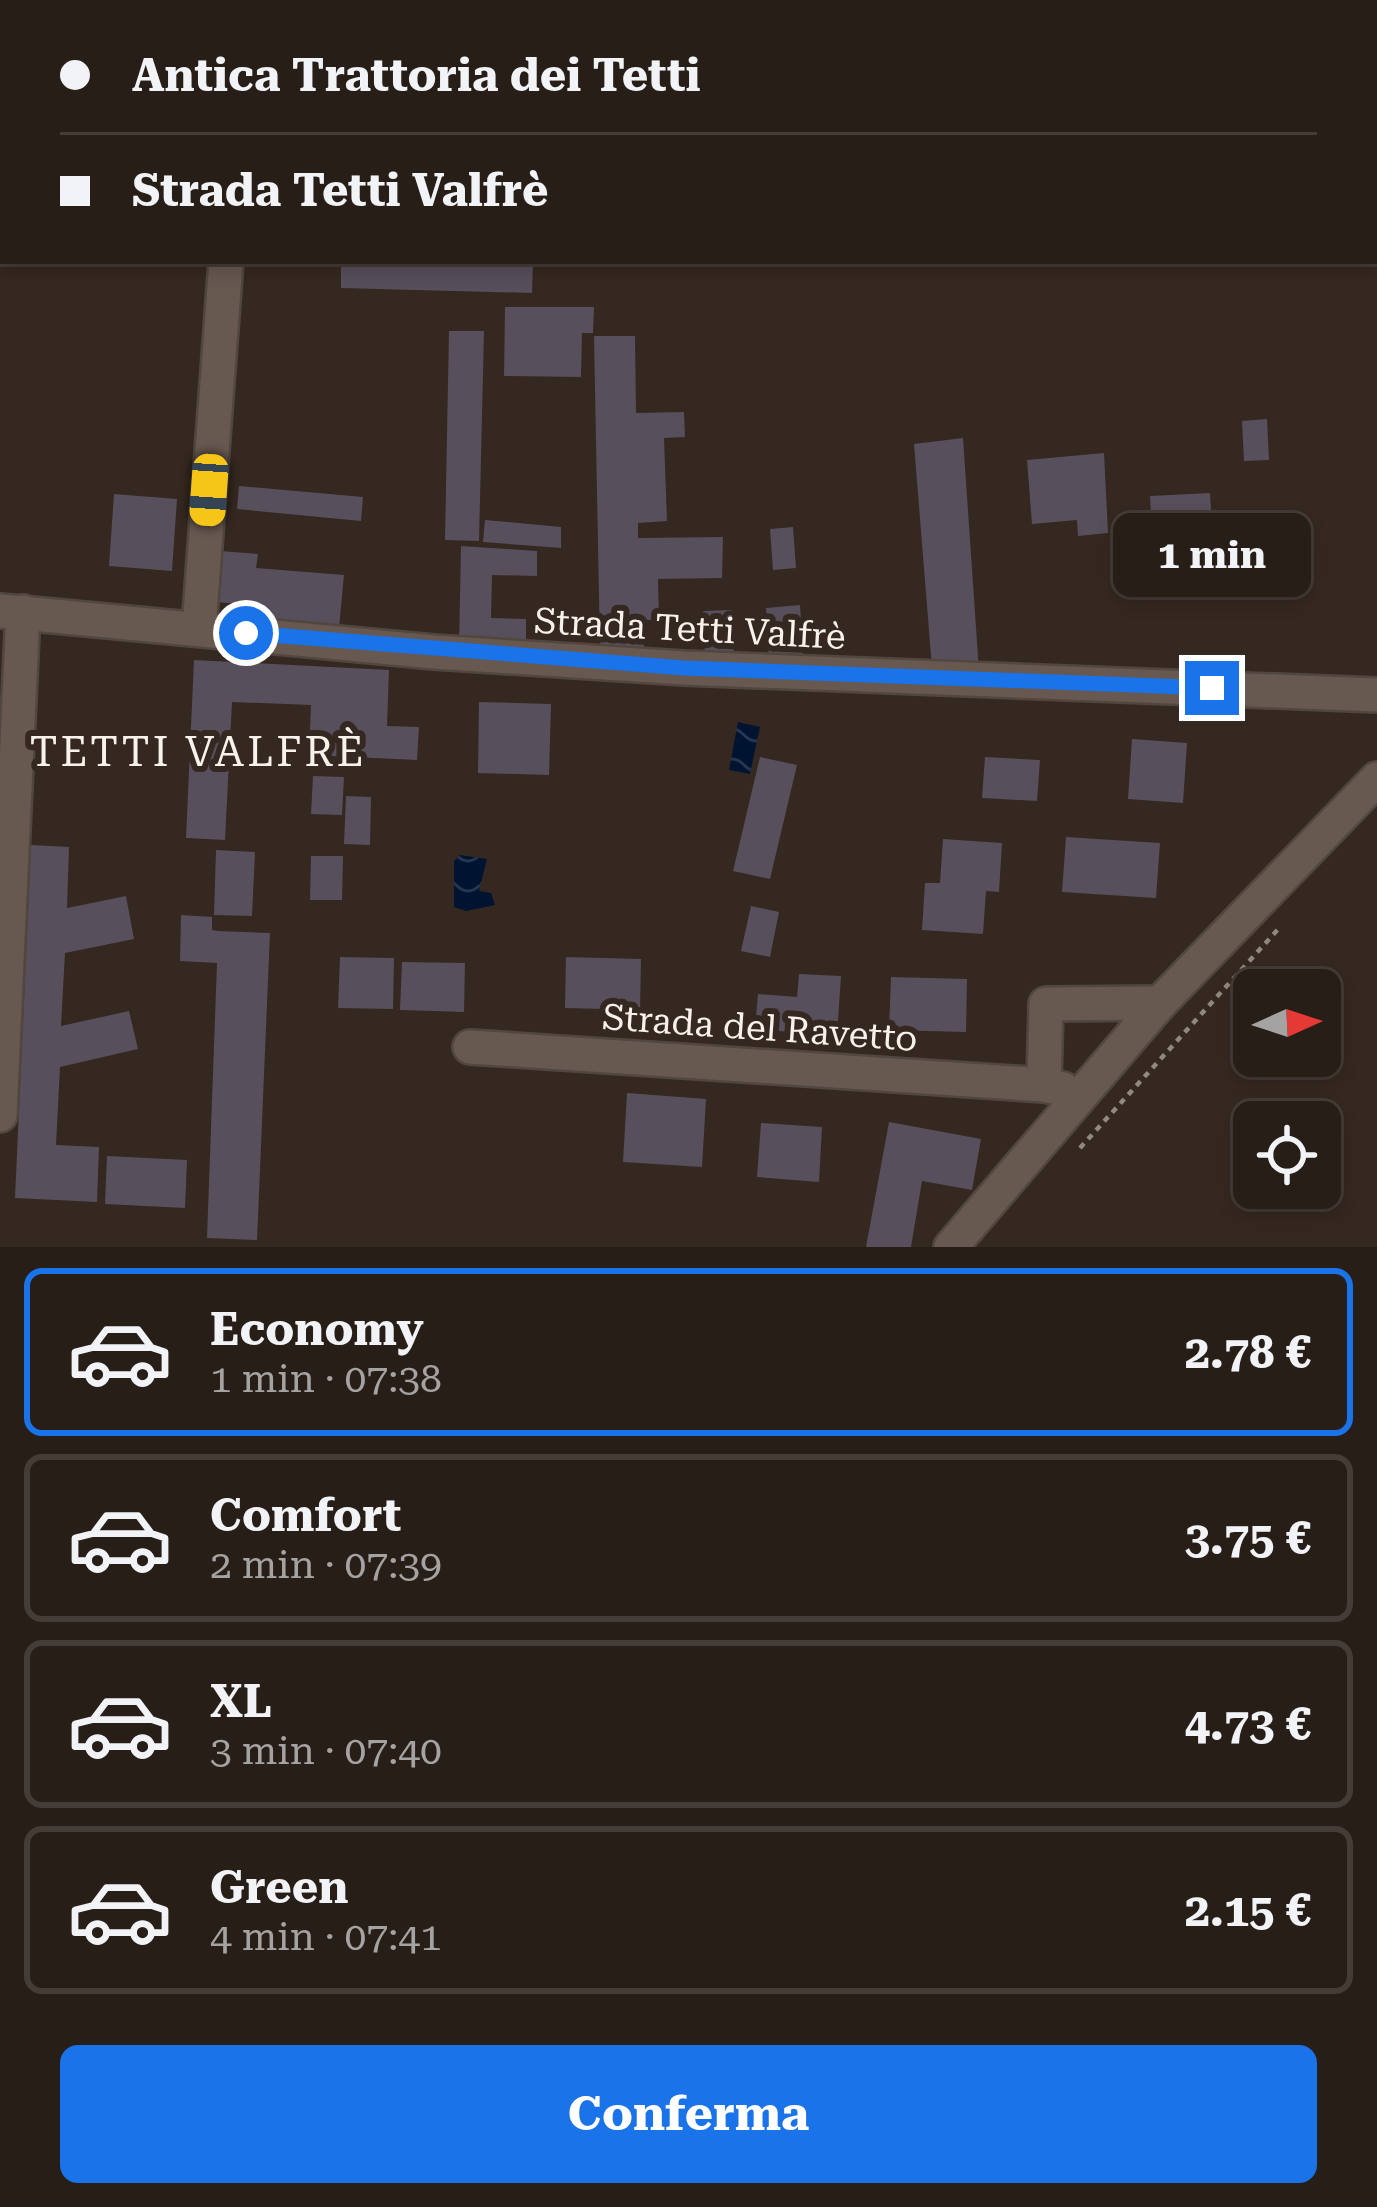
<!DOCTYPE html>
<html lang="it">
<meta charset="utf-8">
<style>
body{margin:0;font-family:"Roboto Serif",serif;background:#342b25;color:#f1f3f6;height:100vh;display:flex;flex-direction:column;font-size:45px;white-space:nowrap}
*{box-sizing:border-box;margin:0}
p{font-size:39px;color:#a5a2a2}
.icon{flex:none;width:66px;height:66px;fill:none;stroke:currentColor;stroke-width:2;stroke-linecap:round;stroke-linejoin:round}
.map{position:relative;height:1247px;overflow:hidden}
.sheet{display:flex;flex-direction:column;background:#281e18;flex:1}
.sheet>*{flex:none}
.guide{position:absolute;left:0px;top:0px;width:1377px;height:264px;box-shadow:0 6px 18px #0003,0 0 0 3px #443c37;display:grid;align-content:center;height:264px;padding:0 60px;background:#281e18}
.needle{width:78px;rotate:87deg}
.tools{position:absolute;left:1233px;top:969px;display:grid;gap:24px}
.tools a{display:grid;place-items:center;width:108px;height:108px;border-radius:18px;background:#281e18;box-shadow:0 6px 18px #0003,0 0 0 3px #443c37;font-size:60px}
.end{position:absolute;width:54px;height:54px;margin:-27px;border:15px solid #1a73e8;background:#fff;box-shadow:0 0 0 6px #fff}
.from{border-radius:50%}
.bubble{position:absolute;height:84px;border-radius:18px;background:#281e18;box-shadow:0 6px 18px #0003,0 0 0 3px #443c37;font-size:39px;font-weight:700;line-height:84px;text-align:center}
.car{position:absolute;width:36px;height:72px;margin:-36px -18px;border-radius:15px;box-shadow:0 0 9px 3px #0007;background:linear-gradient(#f5c518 24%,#345 0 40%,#f5c518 0 76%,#345 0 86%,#f5c518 0)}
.guide b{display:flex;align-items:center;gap:42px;height:114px;font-size:45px}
.guide b+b{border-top:3px solid #443c37}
.guide i{width:30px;height:30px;background:#f1f3f6}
ul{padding:21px 0 0;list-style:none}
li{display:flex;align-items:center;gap:36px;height:168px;margin:0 24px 18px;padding:0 36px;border:6px solid #443c37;border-radius:18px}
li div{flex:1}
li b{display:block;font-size:45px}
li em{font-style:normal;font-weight:700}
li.selected{border-color:#1a73e8}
li>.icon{width:108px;height:108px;stroke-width:1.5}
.primary-button{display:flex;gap:24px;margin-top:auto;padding:24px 60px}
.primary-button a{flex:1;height:138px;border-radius:18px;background:#1a73e8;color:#fff;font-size:48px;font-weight:700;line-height:138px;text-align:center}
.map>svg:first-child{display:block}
</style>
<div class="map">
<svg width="1377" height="1247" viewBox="0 0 1377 1247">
<defs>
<pattern id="water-waves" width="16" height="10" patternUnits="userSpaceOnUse" patternTransform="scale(3)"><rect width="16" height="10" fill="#001331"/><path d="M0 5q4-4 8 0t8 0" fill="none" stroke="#26364f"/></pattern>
</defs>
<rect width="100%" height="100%" fill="#352820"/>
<!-- water -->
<g fill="url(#water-waves)">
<polygon points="738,722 760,727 750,774 729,770"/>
<polygon points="460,855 487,859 479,891 491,893 495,905 466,911 454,907 454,861"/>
</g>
<!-- building -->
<g fill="#574f5c">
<polygon points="341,261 533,261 532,293 341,288"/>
<polygon points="505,307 594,307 593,333 582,333 581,377 504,376"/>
<polygon points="449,331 484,331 479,541 445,540"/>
<polygon points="594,336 635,336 636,413 684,412 685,437 664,438 667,521 638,523 638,538 723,537 722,578 658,579 659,620 644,620 644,652 600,649"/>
<polygon points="1267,419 1269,460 1244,461 1242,421"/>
<polygon points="963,438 979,671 932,668 914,444"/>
<polygon points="1104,453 1108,533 1078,536 1077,520 1032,524 1027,460"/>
<polygon points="239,486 363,497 361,521 237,509"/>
<polygon points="1210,493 1213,544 1202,544 1204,583 1155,585 1150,496"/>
<polygon points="114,494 177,499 172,571 109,566"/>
<polygon points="485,520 561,527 561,548 483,542"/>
<polygon points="793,527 796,568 773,570 770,529"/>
<polygon points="461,546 537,551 537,576 492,575 491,618 526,619 526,647 459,646"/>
<polygon points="220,551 258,554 256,568 344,575 339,628 249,620 250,605 216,602"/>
<polygon points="800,605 803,656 769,658 766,608"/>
<polygon points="732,610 734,655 705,656 703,611"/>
<polygon points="194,660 389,670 387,726 419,727 417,760 309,755 311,705 232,702 225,840 186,838"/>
<polygon points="479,702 551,704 549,775 478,773"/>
<polygon points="1132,739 1187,743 1183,803 1128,799"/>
<polygon points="760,757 797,765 770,879 733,871"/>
<polygon points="985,757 1040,760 1037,801 982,798"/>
<polygon points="313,776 344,777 342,815 311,814"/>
<polygon points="346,796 371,797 370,845 344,844"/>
<polygon points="1066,837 1160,843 1156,898 1062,892"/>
<polygon points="943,839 1002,843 999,892 986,891 983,934 922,930 925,883 940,883"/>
<polygon points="31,845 69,847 67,908 126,896 134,939 65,953 61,1026 129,1011 138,1049 60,1067 56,1145 99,1147 97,1202 15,1198"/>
<polygon points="216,850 255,852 252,916 214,915"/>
<polygon points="311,856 343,856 342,900 310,900"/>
<polygon points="751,906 779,912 770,957 741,951"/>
<polygon points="181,915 212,917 212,930 218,931 270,933 257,1240 207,1238 217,963 180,961"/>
<polygon points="340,957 394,958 393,1009 338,1008"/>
<polygon points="566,957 641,959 640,1010 565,1008"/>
<polygon points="402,962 465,963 464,1012 400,1010"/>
<polygon points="799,974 841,976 837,1036 755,1029 758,994 797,997"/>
<polygon points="891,977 967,979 966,1032 889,1030"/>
<polygon points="627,1093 706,1099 702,1167 623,1162"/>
<polygon points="889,1122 981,1139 972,1190 922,1181 911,1247 866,1247"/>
<polygon points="761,1123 822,1127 819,1182 757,1177"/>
<polygon points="107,1156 187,1160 185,1208 105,1204"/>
</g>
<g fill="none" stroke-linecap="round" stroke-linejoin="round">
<defs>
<g id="street">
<polyline points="246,3 246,0"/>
<polyline points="0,611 434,652 684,668 1377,695"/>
<polyline points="199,628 226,261"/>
<polyline points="470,1047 1044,1085"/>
<polyline points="1063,1089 1044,1085 1046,1004 1160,1003"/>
<polyline points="0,1115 23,612"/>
<polyline points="951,1247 1160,1003 1377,779"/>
</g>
</defs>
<!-- street casing -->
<use href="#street" stroke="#51473f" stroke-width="38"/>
<!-- path -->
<polyline stroke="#928881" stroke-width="4.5" stroke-dasharray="6 6" stroke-linecap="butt" points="1080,1148 1281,926"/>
<!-- street -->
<use href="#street" stroke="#675950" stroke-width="33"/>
</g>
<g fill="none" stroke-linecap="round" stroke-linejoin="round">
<!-- route -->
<polyline stroke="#1a73e8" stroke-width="15" points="246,633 684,668 1212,688"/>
</g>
<g text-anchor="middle" stroke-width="12" stroke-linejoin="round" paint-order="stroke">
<!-- street labels -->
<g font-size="36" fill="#f9f1eb" stroke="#352820">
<text transform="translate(690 628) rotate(3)" y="13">Strada Tetti Valfrè</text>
<text transform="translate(760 1027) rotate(4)" y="13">Strada del Ravetto</text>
</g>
<!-- quarter labels -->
<g font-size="42" letter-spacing="3" fill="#f9f1eb" stroke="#352820">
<text x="198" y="766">TETTI VALFRÈ</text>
</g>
</g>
</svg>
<div class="tools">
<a><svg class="needle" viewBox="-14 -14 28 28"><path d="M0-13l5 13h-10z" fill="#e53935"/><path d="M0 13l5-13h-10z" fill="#a5a2a2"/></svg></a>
<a><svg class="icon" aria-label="locate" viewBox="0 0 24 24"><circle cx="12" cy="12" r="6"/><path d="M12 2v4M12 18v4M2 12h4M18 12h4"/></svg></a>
</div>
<i class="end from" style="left:246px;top:633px"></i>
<i class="end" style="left:1212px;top:688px"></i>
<div class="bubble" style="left:1113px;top:513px;width:198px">1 min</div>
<i class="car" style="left:209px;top:490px;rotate:184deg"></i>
<div class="guide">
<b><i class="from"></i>Antica Trattoria dei Tetti</b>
<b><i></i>Strada Tetti Valfrè</b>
</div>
</div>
<section class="sheet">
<ul>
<li class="selected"><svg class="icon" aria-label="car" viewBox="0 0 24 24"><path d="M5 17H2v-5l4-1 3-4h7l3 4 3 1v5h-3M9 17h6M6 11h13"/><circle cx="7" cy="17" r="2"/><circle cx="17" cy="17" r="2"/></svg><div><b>Economy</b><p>1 min · 07:38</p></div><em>2.78 €</em></li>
<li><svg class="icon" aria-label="car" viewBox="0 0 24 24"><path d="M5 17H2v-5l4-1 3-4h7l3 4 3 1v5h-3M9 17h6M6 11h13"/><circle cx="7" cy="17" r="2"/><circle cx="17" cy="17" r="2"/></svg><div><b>Comfort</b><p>2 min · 07:39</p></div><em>3.75 €</em></li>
<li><svg class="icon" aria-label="car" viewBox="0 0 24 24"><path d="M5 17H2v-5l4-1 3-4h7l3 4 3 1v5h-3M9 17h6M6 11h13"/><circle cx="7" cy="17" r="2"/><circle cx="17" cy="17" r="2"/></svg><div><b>XL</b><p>3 min · 07:40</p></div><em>4.73 €</em></li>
<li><svg class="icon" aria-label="car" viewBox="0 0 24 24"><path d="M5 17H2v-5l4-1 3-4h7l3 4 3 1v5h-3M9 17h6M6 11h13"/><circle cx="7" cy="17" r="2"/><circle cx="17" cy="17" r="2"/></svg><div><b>Green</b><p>4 min · 07:41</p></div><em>2.15 €</em></li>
</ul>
<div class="primary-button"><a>Conferma</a></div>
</section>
